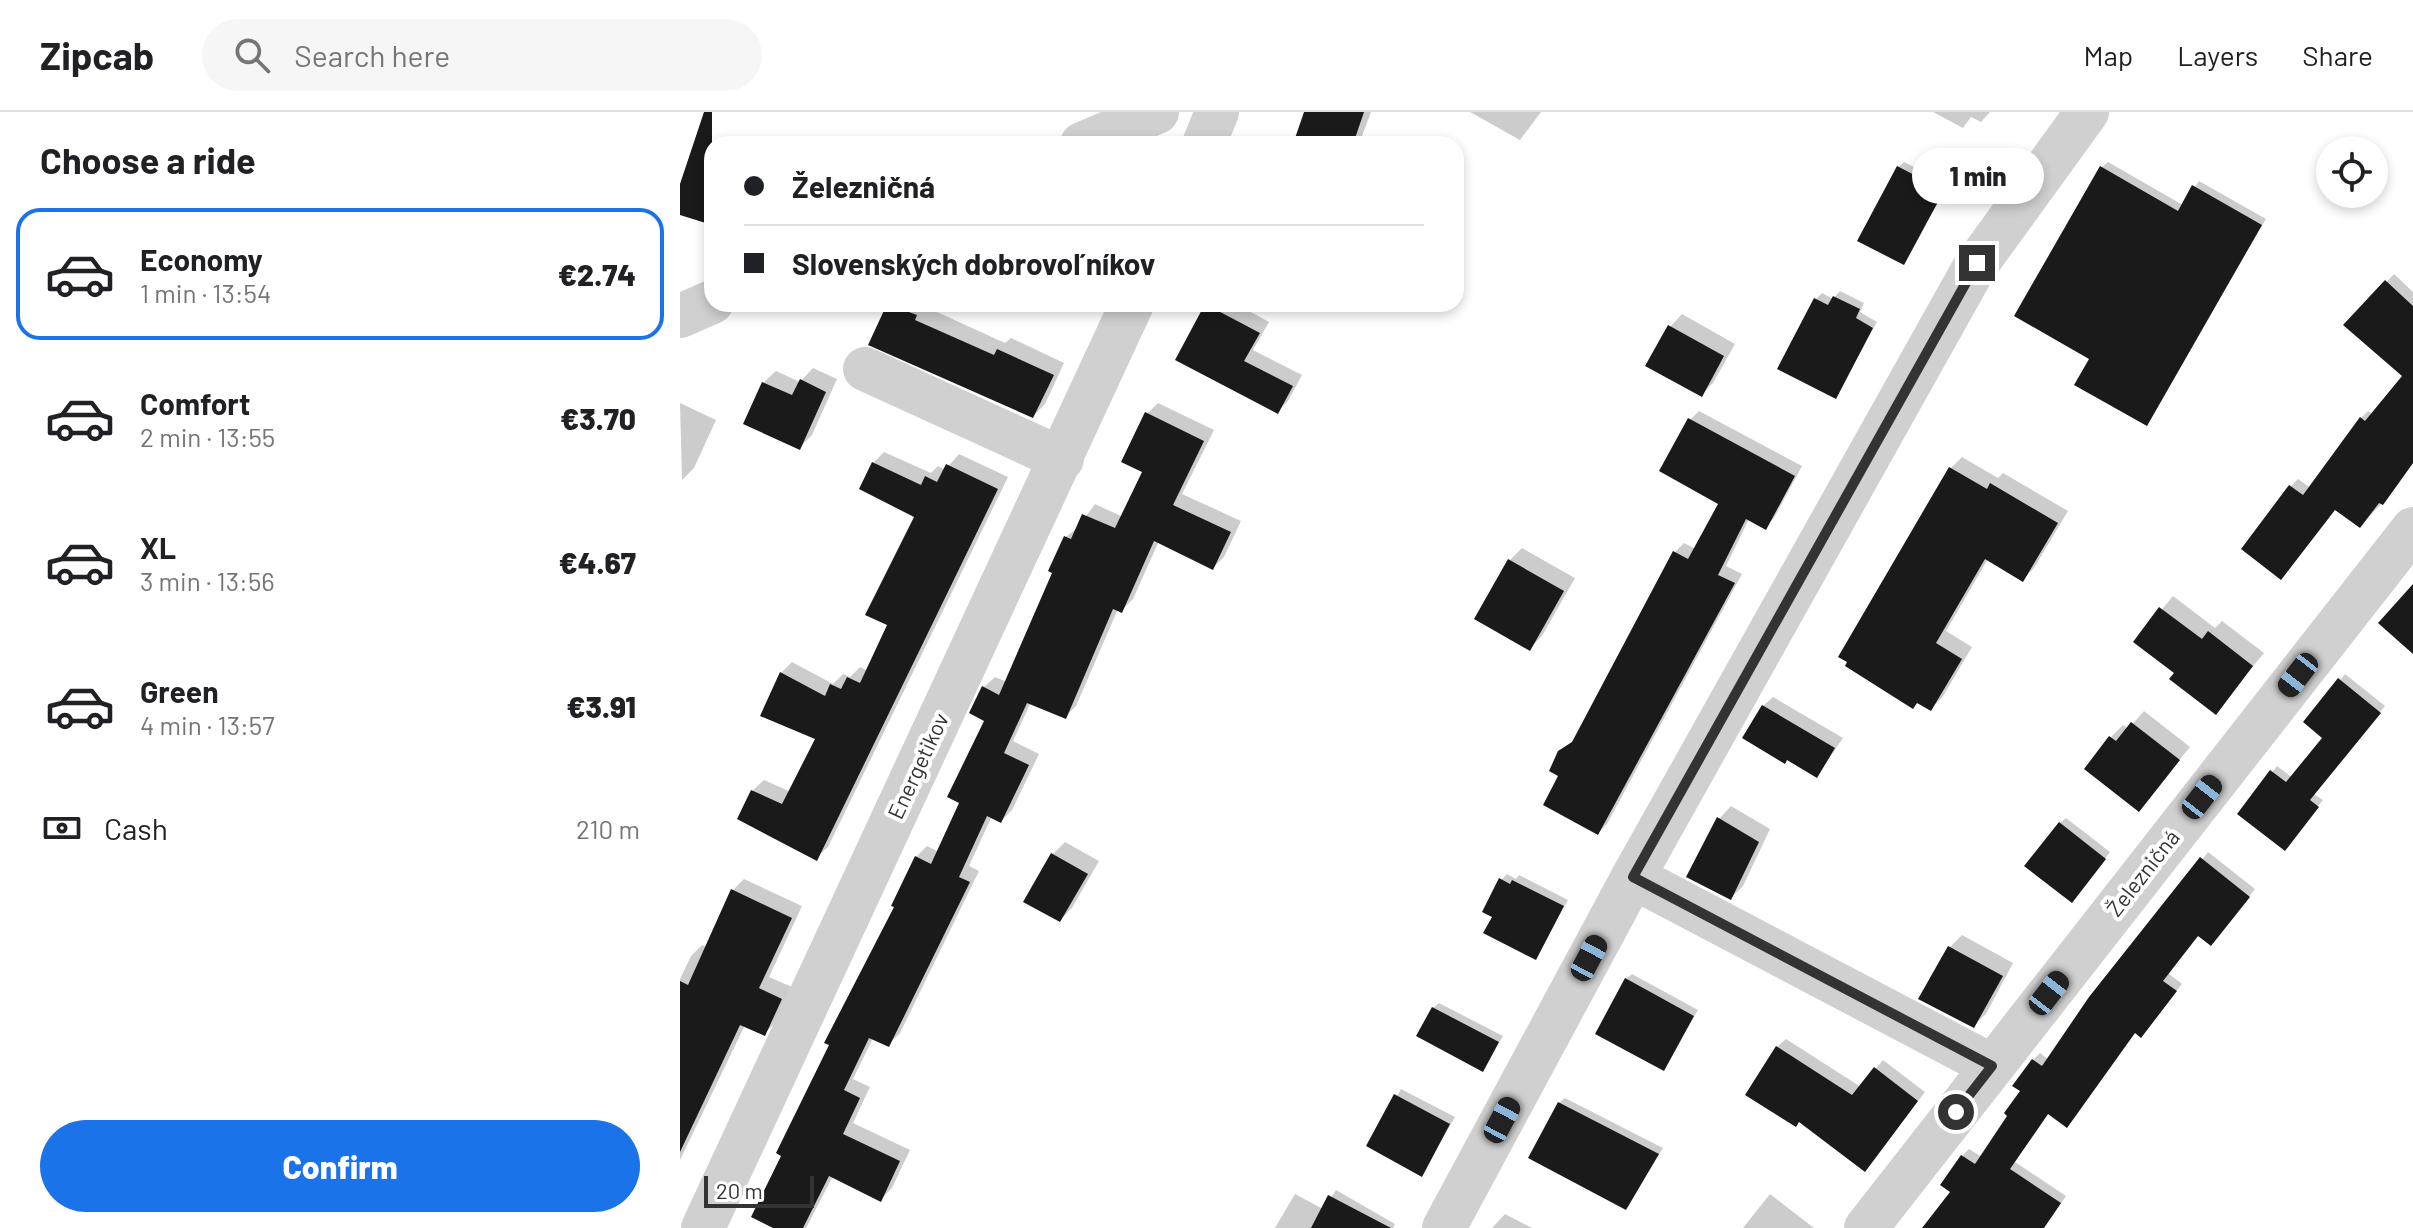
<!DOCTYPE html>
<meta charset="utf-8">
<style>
body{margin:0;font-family:Barlow,sans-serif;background:#f6f6f6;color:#202124;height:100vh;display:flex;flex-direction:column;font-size:30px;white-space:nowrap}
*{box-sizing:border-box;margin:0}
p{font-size:26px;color:#757577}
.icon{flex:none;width:44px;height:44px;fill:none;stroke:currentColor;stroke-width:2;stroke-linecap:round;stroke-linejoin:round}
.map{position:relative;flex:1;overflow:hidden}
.details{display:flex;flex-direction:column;background:#fff;width:680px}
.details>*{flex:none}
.hud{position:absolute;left:24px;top:24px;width:760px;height:176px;border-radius:24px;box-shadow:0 4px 12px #0003;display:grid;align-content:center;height:176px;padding:0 40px;background:#fff}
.fabs{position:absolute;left:1636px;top:24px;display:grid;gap:16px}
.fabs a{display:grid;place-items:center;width:72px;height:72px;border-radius:50%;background:#fff;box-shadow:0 4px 12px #0003;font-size:40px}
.scale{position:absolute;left:24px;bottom:20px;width:110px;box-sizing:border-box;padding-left:8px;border:4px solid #333;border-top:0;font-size:22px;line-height:28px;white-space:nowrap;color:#333;-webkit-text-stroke:6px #fff;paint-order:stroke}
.end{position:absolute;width:36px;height:36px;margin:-18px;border:10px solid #333;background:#fff;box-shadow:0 0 0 4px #fff}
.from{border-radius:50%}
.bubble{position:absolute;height:56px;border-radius:28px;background:#fff;box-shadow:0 4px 12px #0003;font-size:26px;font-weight:800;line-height:56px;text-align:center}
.car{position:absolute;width:24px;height:48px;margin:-24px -12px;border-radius:10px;box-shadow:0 0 6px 2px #0007;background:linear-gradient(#222 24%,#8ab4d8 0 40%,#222 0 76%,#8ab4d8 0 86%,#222 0)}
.hud b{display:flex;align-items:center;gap:28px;height:76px;font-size:30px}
.hud b+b{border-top:2px solid #e0e0e0}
.hud i{width:20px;height:20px;background:#202124}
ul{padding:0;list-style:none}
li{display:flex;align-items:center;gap:24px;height:132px;margin:0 16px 12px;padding:0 24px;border:4px solid transparent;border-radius:24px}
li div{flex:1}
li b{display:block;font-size:30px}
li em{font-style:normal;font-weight:800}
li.current{border-color:#1a73e8}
li>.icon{width:72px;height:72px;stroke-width:1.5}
h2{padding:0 40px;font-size:36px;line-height:96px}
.pay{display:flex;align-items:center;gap:20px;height:88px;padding:0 40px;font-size:30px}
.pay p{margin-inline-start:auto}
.primary-button{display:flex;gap:16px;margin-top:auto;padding:16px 40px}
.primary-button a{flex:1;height:92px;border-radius:48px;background:#1a73e8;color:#fff;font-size:32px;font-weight:800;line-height:92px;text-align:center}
header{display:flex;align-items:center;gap:48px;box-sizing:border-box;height:112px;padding:0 40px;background:#fff;border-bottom:2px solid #e0e0e0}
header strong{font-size:38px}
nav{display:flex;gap:44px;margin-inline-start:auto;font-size:28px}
.search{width:560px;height:72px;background:#f6f6f6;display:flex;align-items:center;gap:20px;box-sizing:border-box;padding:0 28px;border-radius:44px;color:#757577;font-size:30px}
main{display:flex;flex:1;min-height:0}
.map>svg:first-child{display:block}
</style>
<header>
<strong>Zipcab</strong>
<div class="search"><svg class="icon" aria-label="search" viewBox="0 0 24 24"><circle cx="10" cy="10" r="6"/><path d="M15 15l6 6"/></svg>Search here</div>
<nav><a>Map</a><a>Layers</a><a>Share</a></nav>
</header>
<main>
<section class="details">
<h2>Choose a ride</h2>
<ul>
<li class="current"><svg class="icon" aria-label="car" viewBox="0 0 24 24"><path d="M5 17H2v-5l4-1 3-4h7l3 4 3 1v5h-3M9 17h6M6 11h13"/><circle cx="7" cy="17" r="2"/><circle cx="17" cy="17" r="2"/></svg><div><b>Economy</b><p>1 min · 13:54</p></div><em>€2.74</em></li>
<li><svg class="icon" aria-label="car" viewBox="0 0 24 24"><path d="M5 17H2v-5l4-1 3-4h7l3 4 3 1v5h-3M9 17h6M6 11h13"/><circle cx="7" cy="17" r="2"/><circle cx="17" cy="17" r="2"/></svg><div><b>Comfort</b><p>2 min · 13:55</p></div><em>€3.70</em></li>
<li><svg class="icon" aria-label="car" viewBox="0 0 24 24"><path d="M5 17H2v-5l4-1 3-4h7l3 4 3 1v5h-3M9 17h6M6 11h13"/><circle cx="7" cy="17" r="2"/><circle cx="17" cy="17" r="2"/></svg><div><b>XL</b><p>3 min · 13:56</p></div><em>€4.67</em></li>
<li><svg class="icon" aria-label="car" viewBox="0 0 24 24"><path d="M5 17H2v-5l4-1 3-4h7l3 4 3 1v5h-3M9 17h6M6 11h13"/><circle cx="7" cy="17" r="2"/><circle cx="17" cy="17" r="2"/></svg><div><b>Green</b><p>4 min · 13:57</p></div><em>€3.91</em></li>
</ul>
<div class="pay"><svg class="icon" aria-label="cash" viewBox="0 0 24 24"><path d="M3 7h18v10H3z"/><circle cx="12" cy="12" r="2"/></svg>Cash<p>210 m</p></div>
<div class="primary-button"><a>Confirm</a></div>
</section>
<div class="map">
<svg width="1733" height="1116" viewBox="0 0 1733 1116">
<rect width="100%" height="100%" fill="#fff"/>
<!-- shadow -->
<g fill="#0003">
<polygon points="626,0 691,0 679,32 615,32"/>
<polygon points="790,0 861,0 840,28"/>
<polygon points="1253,0 1310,0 1301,10 1291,5 1283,16"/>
<polygon points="1224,50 1248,62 1244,71 1263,82 1223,151 1218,55"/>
<polygon points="1428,50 1503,93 1519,69 1586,107 1466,311 1412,246 1422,55"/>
<polygon points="1714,162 1733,180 1733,351 1710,383 1680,414 1656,396 1601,466 1611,374 1618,367 1631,376 1681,306 1688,299 1693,302 1725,263 1666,213"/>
<polygon points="1160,179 1184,191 1180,200 1197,210 1155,285 1136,187 1142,181 1153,187"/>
<polygon points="209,192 247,192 246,195 325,231 331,226 384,251 365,292 353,304 191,232"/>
<polygon points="528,192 556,192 589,210 573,238 622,263 608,289 597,300 498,247"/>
<polygon points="1002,202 1055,232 1033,271 1021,283 990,215"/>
<polygon points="133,256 157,267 132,323 120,335 83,271 96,259 120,270"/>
<polygon points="0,291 36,308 14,356 2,368"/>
<polygon points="478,291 534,318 502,382 561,409 544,445 533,456 479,429 453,487 442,498 438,497 396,594 385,605 351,590 333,629 359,642 332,698 321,709 312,704 289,754 299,759 220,921 209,932 193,926 173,967 190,975 173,1011 230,1038 212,1076 201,1087 153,1064 126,1116 98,1116 236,745 247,734 259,740 282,690 307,608 304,575 315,565 327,570 374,460 386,425 398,415 415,392 443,405 465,359 467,302"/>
<polygon points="1019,299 1122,354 1094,406 1085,415 1069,407 1046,454 1062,462 927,712 918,721 881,663 880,640 896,626 995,440 1004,431 1016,437 1040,391 1010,308"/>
<polygon points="204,340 251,361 258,354 265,358 279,342 328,365 148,735 136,746 72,679 84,668 111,680 137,626 101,561 112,550 153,572 163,562 170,565 180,555 188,559 209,513 236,404 193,351"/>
<polygon points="1282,345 1318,366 1323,361 1388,399 1354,456 1343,467 1308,447 1266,519 1292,535 1262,586 1250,597 1161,544 1271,356"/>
<polygon points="842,436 895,466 862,524 850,536 830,448"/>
<polygon points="1493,484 1535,516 1542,509 1584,541 1535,600 1497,561 1455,530"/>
<polygon points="1665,562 1705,594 1634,682 1643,688 1610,730 1560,701 1597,654 1613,666 1645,625 1660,568"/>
<polygon points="1093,585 1163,626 1137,664 1083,594"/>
<polygon points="1464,599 1510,635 1459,697 1431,625 1443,613 1448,617"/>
<polygon points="1051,694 1090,717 1063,774 1051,786 1039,707"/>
<polygon points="1386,706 1430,740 1397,783 1380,711"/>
<polygon points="385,730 419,749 392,796 380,808 373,742"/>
<polygon points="1528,740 1575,777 1537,825 1518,822 1488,861 1502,872 1467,916 1456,919 1369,1001 1335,1050 1386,1084 1371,1106 1364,1113 1343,1116 1245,1116 1273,1079 1282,1044 1289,1037 1302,1045 1343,979 1353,948 1360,941 1369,948"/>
<polygon points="827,762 836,767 839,763 888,788 855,846 815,804 821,768"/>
<polygon points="64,767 122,794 89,865 112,875 96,910 84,922 65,913 0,1048 0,867 11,844 22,833 27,835 53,778"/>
<polygon points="1282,823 1333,851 1306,902 1293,914 1241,886 1270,835"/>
<polygon points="952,862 1018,898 984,956 946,867"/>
<polygon points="759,891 823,924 803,958 753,896"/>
<polygon points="1106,927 1181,975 1203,948 1245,980 1193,1049 1097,935"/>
<polygon points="721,977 775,1005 742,1062 689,1033"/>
<polygon points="885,986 983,1036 946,1095 879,991"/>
<polygon points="656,1078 715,1112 713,1116 595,1116 615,1082 643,1097"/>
<polygon points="1090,1082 1134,1116 1063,1116"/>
<polygon points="825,1102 852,1116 812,1116"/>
</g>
<!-- building -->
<g fill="#1a1a1a">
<polygon points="24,0 32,0 32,113 0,103 0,72"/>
<polygon points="624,0 684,0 673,32 613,32"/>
<polygon points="1217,54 1244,68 1239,77 1259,88 1224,153 1177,129"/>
<polygon points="1420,54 1498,99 1512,73 1582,113 1467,314 1394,273 1409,247 1334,204"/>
<polygon points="1705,168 1733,194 1733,351 1703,393 1699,391 1680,416 1655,398 1601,468 1561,437 1609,373 1623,383 1680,305 1685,309 1722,264 1663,213"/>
<polygon points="1153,184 1180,197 1176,206 1193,216 1156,287 1097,257 1134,186 1148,193"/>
<polygon points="207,192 237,203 235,208 314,243 317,237 374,263 353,306 188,233"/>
<polygon points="525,192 580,221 564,249 613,274 598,302 495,248"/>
<polygon points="988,213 1044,244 1022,285 965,254"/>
<polygon points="120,267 146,280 120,338 63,312 82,270 112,283"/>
<polygon points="465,300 524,329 493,393 551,420 533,458 474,429 442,501 433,497 386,607 347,591 324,641 349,653 321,711 307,704 279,765 290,770 209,935 189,926 164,978 180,986 163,1022 220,1049 201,1090 149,1064 123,1116 93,1116 71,1105 101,1044 96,1041 149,933 144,931 214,795 211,794 235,744 251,752 279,691 267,685 304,609 289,601 302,574 319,583 372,461 368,459 384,424 391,427 402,402 435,416 462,360 441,350"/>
<polygon points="1008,306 1115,364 1086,418 1066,407 1038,463 1055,471 918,723 863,693 878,664 869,659 878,639 892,630 993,439 1008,447 1038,392 979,359"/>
<polygon points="192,350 241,373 245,364 257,370 266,352 318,377 137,749 57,707 71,678 102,692 135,627 80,604 100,560 145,584 150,572 161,577 167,565 180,571 207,513 185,503 234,405 179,377"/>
<polygon points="1269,355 1307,377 1310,371 1378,411 1343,470 1305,447 1256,531 1282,547 1251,599 1237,591 1233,597 1165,554 1167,550 1158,545"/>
<polygon points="828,447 884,479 850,539 794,507"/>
<polygon points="1733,472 1733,542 1698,511"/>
<polygon points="1479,495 1522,527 1528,519 1573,554 1536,603 1489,567 1494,561 1453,530"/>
<polygon points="1658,566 1701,601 1630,688 1639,695 1605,739 1557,702 1590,658 1606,670 1642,626 1623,610"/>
<polygon points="1082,593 1155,636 1137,666 1107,648 1105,652 1062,626"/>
<polygon points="1451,610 1500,648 1459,700 1404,657 1429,624 1436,629"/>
<polygon points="1037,705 1079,730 1051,788 1006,765"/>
<polygon points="1379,710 1426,747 1392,791 1344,754"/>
<polygon points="371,741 408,762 380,810 343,790"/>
<polygon points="1520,745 1570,785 1531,834 1518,824 1483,869 1497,879 1461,926 1455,921 1387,1016 1368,1002 1330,1057 1381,1091 1364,1116 1242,1116 1270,1080 1260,1073 1281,1043 1295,1052 1327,1004 1324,1001 1340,979 1332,974 1352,947 1362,954 1409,885"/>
<polygon points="819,766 830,772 832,768 884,794 856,848 803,821 812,805 802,800"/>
<polygon points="51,777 112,806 79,876 102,887 85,924 60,913 0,1040 0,869 8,873"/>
<polygon points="1268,834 1323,864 1294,916 1238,887"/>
<polygon points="945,866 1014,904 984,959 915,922"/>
<polygon points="752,895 819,930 803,960 736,924"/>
<polygon points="1096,934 1172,983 1194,955 1238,989 1185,1060 1119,1010 1116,1015 1065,983"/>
<polygon points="714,982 770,1012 742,1065 686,1034"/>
<polygon points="878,990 979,1042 946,1098 848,1046"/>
<polygon points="648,1083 711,1116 631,1116"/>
</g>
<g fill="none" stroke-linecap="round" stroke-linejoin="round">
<!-- minor -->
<g stroke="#d0d0d0" stroke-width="44">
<polyline points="402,32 477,0"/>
<polyline points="524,32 537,0"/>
<polyline points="0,204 32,190"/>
<polyline points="185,257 382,347"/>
<polyline points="953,765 1312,954"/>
<polyline points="23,1116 452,192"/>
<polyline points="764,1116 953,765 1294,156 1407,0"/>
<polyline points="1186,1116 1733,417"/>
</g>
</g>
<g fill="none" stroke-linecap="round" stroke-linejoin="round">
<!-- route -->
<polyline stroke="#333" stroke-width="10" points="1276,1000 1312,954 953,765 1297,151"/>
</g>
<g text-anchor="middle" stroke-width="8" stroke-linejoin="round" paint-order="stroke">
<!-- street labels -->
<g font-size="22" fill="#333" stroke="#fff">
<text transform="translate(238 654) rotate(-65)" y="8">Energetikov</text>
<text transform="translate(1463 761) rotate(-52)" y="8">Železničná</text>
</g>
</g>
</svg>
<div class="fabs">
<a><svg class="icon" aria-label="locate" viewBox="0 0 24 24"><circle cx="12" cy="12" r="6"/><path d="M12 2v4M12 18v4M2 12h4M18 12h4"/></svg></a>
</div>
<div class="scale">20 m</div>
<i class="end from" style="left:1276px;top:1000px"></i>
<i class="end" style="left:1297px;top:151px"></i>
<div class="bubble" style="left:1232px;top:36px;width:132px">1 min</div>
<i class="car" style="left:1618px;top:563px;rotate:218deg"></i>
<i class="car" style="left:1522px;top:685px;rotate:38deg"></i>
<i class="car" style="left:909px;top:846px;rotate:28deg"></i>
<i class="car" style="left:1369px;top:881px;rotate:38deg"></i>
<i class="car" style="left:822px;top:1008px;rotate:28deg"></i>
<div class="hud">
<b><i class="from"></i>Železničná</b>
<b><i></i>Slovenských dobrovoľníkov</b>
</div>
</div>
</main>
